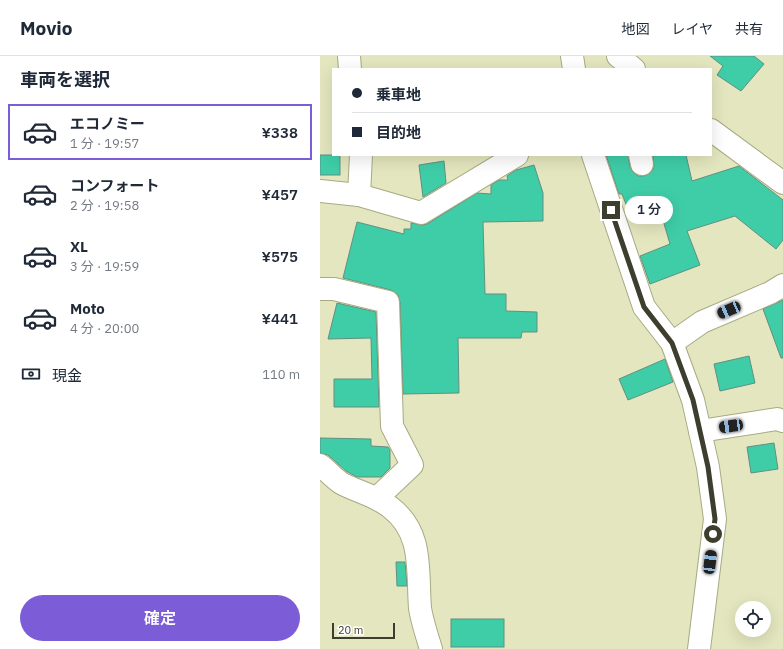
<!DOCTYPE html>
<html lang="ja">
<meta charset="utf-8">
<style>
body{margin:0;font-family:"IBM Plex Sans","Noto Sans JP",sans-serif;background:#f6f6f7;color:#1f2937;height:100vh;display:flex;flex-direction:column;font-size:15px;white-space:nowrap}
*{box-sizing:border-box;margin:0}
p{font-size:13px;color:#747a83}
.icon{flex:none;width:22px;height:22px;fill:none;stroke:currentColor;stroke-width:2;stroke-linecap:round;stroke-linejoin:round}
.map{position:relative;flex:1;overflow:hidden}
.sheet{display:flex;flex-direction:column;background:#fff;width:320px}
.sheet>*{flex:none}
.top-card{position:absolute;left:12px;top:12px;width:380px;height:88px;border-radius:0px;box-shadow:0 4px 16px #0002;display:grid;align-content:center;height:88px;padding:0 20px;background:#fff}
.fabs{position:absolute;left:415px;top:545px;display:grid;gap:8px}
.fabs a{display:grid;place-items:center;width:36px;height:36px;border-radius:50%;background:#fff;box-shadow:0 4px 16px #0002;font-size:20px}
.scale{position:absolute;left:12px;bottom:10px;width:63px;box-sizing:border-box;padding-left:4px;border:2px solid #3d3e2e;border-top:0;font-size:11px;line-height:14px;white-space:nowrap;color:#3d3e2e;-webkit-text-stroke:3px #fff;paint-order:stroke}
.end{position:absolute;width:18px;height:18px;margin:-9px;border:5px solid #3d3e2e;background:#fff;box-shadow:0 0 0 2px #fff}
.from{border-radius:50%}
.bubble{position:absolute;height:28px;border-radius:14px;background:#fff;box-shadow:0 4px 16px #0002;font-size:13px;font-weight:600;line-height:28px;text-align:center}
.car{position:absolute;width:12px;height:24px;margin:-12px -6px;border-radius:5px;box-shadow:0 0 3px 1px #0007;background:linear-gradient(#222 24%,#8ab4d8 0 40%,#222 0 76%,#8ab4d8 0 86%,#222 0)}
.top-card b{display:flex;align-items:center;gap:14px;height:38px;font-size:15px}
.top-card b+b{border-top:1px solid #e0e1e3}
.top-card i{width:10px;height:10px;background:#1f2937}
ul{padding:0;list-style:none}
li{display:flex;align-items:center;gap:12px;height:56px;margin:0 8px 6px;padding:0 12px;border:2px solid transparent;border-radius:0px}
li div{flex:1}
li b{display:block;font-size:15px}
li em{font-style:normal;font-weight:600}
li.selected{border-color:#7c5dd7}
li>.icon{width:36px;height:36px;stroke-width:1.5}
h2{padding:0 20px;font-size:18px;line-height:48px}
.pay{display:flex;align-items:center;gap:10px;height:44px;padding:0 20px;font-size:15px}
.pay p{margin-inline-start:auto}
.cta{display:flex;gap:8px;margin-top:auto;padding:8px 20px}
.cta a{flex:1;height:46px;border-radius:24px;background:#7c5dd7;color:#fff;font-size:16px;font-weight:600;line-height:46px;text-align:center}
header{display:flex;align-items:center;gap:24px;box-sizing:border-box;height:56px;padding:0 20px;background:#fff;border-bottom:1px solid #e0e1e3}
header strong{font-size:19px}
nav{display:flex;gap:22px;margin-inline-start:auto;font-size:14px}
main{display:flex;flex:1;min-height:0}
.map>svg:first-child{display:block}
</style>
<header>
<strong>Movio</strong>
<nav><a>地図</a><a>レイヤ</a><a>共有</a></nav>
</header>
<main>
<section class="sheet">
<h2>車両を選択</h2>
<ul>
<li class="selected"><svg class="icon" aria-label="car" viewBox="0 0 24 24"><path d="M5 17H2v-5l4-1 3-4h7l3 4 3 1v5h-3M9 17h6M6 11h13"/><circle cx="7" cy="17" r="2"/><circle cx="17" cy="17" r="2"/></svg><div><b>エコノミー</b><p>1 分 · 19:57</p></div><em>¥338</em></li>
<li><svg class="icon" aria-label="car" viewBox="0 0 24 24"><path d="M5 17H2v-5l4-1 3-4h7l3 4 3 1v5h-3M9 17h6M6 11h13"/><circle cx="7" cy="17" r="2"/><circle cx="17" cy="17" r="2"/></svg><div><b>コンフォート</b><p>2 分 · 19:58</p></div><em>¥457</em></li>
<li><svg class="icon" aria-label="car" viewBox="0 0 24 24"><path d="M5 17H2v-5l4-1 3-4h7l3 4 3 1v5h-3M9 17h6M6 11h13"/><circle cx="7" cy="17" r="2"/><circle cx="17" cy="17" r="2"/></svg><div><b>XL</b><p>3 分 · 19:59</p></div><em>¥575</em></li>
<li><svg class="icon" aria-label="car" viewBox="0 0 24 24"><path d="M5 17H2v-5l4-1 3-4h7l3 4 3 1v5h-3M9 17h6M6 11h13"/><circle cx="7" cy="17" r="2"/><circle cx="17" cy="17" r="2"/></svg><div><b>Moto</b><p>4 分 · 20:00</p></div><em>¥441</em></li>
</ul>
<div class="pay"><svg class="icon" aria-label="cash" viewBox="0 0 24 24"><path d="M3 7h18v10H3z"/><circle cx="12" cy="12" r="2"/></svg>現金<p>110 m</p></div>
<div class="cta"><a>確定</a></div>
</section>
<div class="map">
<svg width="463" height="593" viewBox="0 0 463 593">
<rect width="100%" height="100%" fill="#e3e6be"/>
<!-- building -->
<g fill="#3fcda8" stroke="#628f80">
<polygon points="390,0 434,0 444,8 421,35 397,19 403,10"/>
<rect x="0" y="99" width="20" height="20"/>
<polygon points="286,99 308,99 310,111 313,116 318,120 324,120 330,117 334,112 333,99 366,99 372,125 419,110 463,144 463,184 456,193 415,160 367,175 380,209 330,228 320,200 350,188 340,154 327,159 326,155 311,161 302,138 299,138"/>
<polygon points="124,105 126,127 103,141 99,109"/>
<polygon points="214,109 223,137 223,165 163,166 165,238 186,238 186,255 217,256 217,276 202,276 201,282 138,282 139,337 83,338 80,246 78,239 71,234 23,222 37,166 84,178 84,173 91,173 91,167 102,169 107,168 157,137 171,138 171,129 179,124 188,124 187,120 196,114"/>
<polygon points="463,244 463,302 461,302 443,253"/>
<polygon points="17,247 56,256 59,351 14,351 14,323 52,323 51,282 8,283"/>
<polygon points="429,300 435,327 400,335 394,308"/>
<polygon points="345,303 353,326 308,344 299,323"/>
<polygon points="0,382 51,383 51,390 68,391 70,394 70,412 61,421 37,421 26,415 8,399 0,397"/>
<polygon points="454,387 458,413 431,417 427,391"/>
<polygon points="76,506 85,506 87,530 77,530"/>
<rect x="131" y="563" width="53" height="28"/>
</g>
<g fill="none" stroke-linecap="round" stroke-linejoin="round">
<defs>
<g id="minor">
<polyline points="29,0 30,13"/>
<polyline points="252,0 254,13"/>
<polyline points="298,0 314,13"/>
<polyline points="391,74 463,127"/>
<polyline points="273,99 324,251 352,287 373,344 388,411 395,463 379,593"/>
<polyline points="320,99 322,108"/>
<polyline points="0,135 39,139 101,157 197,99"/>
<polyline points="39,139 41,99"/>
<polyline points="0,233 14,233 68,246 72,370 92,409 57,442"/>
<polyline points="352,287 382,266 450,237 463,229"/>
<polyline points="380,375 457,363 463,365"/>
<path d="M 0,409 C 7,414 13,422 21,427 C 37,436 53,438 70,451 C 104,477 97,514 100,552 C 102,565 107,580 111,593"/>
</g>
</defs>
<!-- minor casing -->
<use href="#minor" stroke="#a7aa83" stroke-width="24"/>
<!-- minor -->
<use href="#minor" stroke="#fff" stroke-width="22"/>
</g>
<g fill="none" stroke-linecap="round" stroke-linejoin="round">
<!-- route -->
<polyline stroke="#3d3e2e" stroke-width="5" points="291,154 324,251 352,287 373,344 388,411 395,463 393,478"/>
</g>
</svg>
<div class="fabs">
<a><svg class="icon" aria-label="locate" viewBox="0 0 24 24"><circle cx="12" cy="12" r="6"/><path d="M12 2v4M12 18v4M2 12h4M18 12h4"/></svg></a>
</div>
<div class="scale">20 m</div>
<i class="end from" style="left:393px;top:478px"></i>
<i class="end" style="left:291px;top:154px"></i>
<div class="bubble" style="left:305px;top:140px;width:48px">1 分</div>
<i class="car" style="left:409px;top:254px;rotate:247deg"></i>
<i class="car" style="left:411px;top:370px;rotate:262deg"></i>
<i class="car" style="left:390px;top:506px;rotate:7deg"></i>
<div class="top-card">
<b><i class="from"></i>乗車地</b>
<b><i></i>目的地</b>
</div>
</div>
</main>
